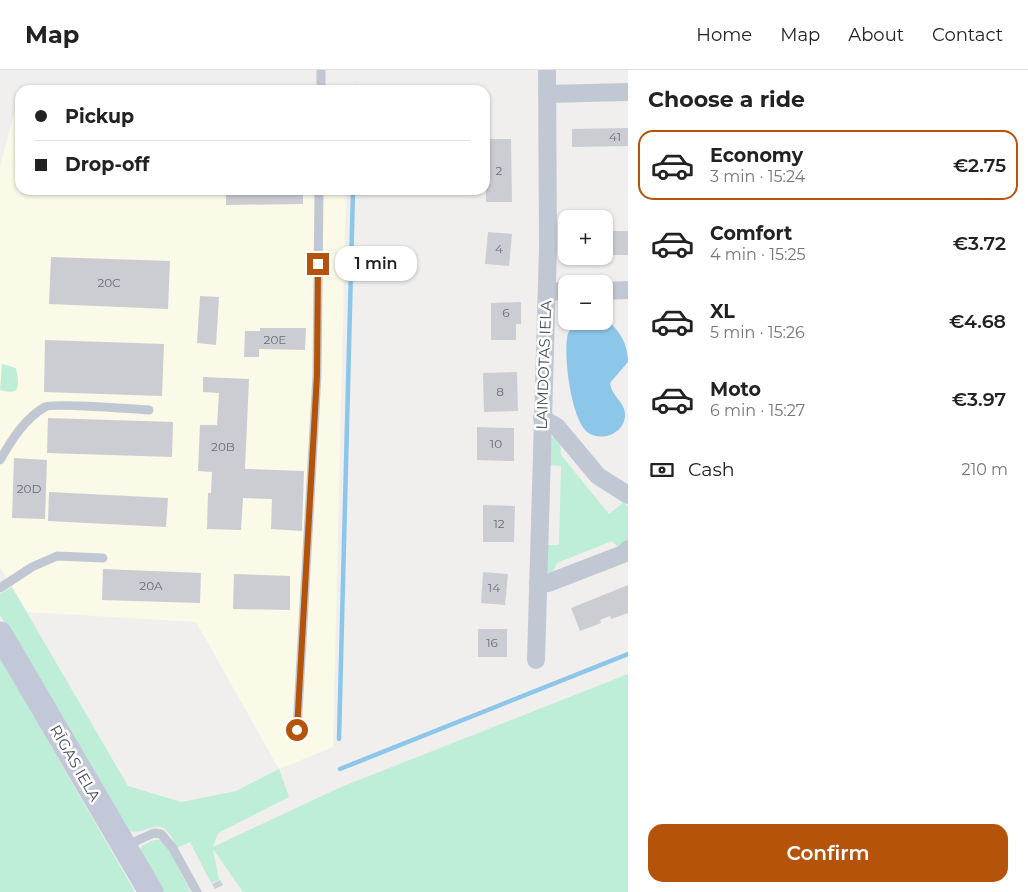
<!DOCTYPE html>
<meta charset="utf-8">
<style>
body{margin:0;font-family:Montserrat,sans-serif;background:#f2f2f2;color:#222;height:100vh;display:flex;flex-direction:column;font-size:19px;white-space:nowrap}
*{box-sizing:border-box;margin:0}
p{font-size:16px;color:#767676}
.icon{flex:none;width:28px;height:28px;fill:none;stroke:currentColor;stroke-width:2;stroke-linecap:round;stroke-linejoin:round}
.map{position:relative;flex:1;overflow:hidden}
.drawer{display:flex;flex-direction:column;background:#fff;width:400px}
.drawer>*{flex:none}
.banner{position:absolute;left:15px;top:15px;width:475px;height:110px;border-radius:15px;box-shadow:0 1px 4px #0004;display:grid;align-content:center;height:110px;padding:0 20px;background:#fff}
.buttons{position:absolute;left:558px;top:140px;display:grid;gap:10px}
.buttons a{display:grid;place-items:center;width:55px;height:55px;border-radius:10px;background:#fff;box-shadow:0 1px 4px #0004;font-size:25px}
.end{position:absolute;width:22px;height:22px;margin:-11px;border:6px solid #b45309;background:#fff;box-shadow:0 0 0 2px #fff}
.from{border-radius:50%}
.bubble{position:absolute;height:35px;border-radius:15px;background:#fff;box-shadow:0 1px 4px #0004;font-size:16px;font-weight:600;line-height:35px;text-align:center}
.banner b{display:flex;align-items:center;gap:18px;height:48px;font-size:19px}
.banner b+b{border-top:1px solid #e0e0e0}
.banner i{width:12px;height:12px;background:#222}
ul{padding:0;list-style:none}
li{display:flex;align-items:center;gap:15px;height:70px;margin:0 10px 8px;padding:0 10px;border:2px solid transparent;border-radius:15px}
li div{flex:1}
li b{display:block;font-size:19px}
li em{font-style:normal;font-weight:600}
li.active{border-color:#b45309}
li>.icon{width:45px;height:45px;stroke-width:1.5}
h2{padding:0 20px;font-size:22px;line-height:60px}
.pay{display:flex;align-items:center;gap:12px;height:55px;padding:0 20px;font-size:19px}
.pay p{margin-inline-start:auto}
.cta{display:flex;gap:10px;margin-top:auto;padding:10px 20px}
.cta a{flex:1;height:58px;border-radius:15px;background:#b45309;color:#fff;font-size:20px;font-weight:600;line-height:58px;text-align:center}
header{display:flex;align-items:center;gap:30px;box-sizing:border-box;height:70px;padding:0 25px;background:#fff;border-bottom:1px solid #e0e0e0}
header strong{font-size:24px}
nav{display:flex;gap:28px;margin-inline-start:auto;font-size:18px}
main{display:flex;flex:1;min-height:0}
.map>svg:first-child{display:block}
</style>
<header>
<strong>Map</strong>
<nav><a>Home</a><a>Map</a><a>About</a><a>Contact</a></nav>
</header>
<main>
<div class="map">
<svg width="628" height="822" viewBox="0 0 628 822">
<rect width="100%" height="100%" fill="#f1efee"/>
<!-- commercial -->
<polygon fill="#fbf9e8" points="18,29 20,29 20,120 346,120 333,677 279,699 196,552 27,542 0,497 0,96"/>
<!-- green -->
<g fill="#beedd8">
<path d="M 2,294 L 16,298 C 19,315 22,326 0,320 Z"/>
<polygon points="554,366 560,371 561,385 609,444 624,432 628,437 628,471 621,480 612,471 557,493 551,506 547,502 547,475 559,475 561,396 549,395 550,368"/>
<path d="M 12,517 L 128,716 L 181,732 L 236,721 L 279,699 L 289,727 L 218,763 L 213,777 L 341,717 L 628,604 L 628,822 L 243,822 L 213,779 L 219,810 L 211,813 L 190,772 L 177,778 C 159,736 149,771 124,759 L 0,545 L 0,524 Z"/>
<polygon points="0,588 135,822 0,822"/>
<polygon points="154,770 160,770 165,773 191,822 160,822 140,780 142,776"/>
</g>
<!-- water -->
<path fill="#8cc6e9" d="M 604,248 C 619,259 628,273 628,292 L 610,313 C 611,325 624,332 625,343 C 626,365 599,373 586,361 C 571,346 564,289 567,268 C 568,261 572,257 577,252 L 604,251 Z"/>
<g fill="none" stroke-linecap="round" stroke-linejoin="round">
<!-- stream -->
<g stroke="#8cc6e9" stroke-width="4.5">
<polyline points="356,20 356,17"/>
<polyline points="339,669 353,120"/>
<polyline points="340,699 628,584"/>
</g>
</g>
<!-- building -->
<g fill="#cbcdd3">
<polygon points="628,58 628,76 572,77 572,59"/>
<polygon points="486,69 511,69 512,132 486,132"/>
<polygon points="226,120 303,120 303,134 226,135"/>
<rect x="604" y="161" width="24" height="24"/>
<polygon points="488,162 512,164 509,196 485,194"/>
<polygon points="51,187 170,191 168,239 49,234"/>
<polygon points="200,226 219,227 216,275 197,273"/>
<polygon points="521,232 521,254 516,254 516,270 491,270 491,233"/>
<polygon points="260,258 306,258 305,280 259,279 259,287 244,287 245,261 260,261"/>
<polygon points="45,270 164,274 162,326 44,322"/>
<polygon points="517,302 518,341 484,342 483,303"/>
<polygon points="203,307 249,309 245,399 304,401 302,461 271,459 272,429 243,428 241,460 207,459 208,423 211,423 212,402 198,401 200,355 217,355 219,323 203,322"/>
<polygon points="48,348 173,352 172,387 47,383"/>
<polygon points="477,357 514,358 514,391 477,390"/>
<polygon points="14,388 47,390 45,449 12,448"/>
<polygon points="49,422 168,428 166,457 48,451"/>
<polygon points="483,435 515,436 514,472 483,472"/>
<polygon points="103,499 201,503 200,533 102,530"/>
<polygon points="483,502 508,504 505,535 481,533"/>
<polygon points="234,504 290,506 290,540 233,539"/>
<polygon points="628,515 628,543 611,549 610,546 600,550 601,553 580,561 571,538"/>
<rect x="478" y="559" width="29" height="28"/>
<polygon points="220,810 223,815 215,819 212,814"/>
</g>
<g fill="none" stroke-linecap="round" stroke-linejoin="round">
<!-- service -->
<g stroke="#c2c8d3" stroke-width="9">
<polyline points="321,20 321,0"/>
<path d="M 0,390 C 11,371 25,348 45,337 C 51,333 135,339 149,340"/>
<polyline points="0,518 32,497 57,486 103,488"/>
<polyline points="297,660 317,305 319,120"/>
<polyline points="125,776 154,763 161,764 172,777 197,822"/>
</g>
<!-- minor -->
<g stroke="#c2c8d3" stroke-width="18">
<polyline points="547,24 628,22"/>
<polyline points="604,221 628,220"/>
<polyline points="547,222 566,221"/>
<polyline points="542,348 557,357 598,406 628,425"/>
<polyline points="538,513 548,513 626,483 628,479"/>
<polyline points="536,590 548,177 547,0"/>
</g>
<!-- secondary -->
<polyline stroke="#c2c8d7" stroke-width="25" points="0,564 151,822"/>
</g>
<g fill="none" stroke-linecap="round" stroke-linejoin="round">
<!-- route -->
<polyline stroke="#b45309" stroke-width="6" points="297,660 317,305 318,194"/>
</g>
<g text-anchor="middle" stroke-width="5" stroke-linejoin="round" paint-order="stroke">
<!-- number labels -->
<g font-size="12" fill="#686e79">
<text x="615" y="71">41</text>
<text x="499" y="105">2</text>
<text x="499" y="183">4</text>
<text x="109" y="217">20C</text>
<text x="506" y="247">6</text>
<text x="275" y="274">20E</text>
<text x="500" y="326">8</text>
<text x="496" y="378">10</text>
<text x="223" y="381">20B</text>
<text x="29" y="423">20D</text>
<text x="499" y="458">12</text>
<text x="151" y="520">20A</text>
<text x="494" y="522">14</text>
<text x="492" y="577">16</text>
</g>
<!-- street labels -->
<g font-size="15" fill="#474e5b" stroke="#fff">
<text transform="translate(544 295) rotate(-88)" y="5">LAIMDOTAS IELA</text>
<text transform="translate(75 693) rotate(60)" y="5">RĪGAS IELA</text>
</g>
</g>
</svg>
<div class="buttons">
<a>+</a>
<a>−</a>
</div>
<i class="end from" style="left:297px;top:660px"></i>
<i class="end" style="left:318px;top:194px"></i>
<div class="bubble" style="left:335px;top:176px;width:82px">1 min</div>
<div class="banner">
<b><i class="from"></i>Pickup</b>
<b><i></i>Drop-off</b>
</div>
</div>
<section class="drawer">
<h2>Choose a ride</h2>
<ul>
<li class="active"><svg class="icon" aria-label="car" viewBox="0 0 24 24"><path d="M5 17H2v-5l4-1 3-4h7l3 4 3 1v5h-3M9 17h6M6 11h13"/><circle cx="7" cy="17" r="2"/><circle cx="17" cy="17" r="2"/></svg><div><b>Economy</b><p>3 min · 15:24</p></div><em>€2.75</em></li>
<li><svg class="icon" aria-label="car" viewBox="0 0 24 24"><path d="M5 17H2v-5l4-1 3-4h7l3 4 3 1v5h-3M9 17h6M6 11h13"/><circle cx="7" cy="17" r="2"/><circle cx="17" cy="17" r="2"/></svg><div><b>Comfort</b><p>4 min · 15:25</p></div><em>€3.72</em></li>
<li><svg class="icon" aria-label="car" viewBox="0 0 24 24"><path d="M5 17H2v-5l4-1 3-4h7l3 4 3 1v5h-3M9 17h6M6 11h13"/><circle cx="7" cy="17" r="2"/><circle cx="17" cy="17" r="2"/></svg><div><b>XL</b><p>5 min · 15:26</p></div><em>€4.68</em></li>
<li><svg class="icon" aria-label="car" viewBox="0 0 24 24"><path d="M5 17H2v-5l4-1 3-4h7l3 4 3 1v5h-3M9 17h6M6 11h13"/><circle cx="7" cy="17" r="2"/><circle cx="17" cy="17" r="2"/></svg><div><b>Moto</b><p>6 min · 15:27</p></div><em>€3.97</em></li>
</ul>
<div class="pay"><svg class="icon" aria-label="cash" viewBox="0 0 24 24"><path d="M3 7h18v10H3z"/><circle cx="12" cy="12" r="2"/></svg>Cash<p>210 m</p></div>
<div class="cta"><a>Confirm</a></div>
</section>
</main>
